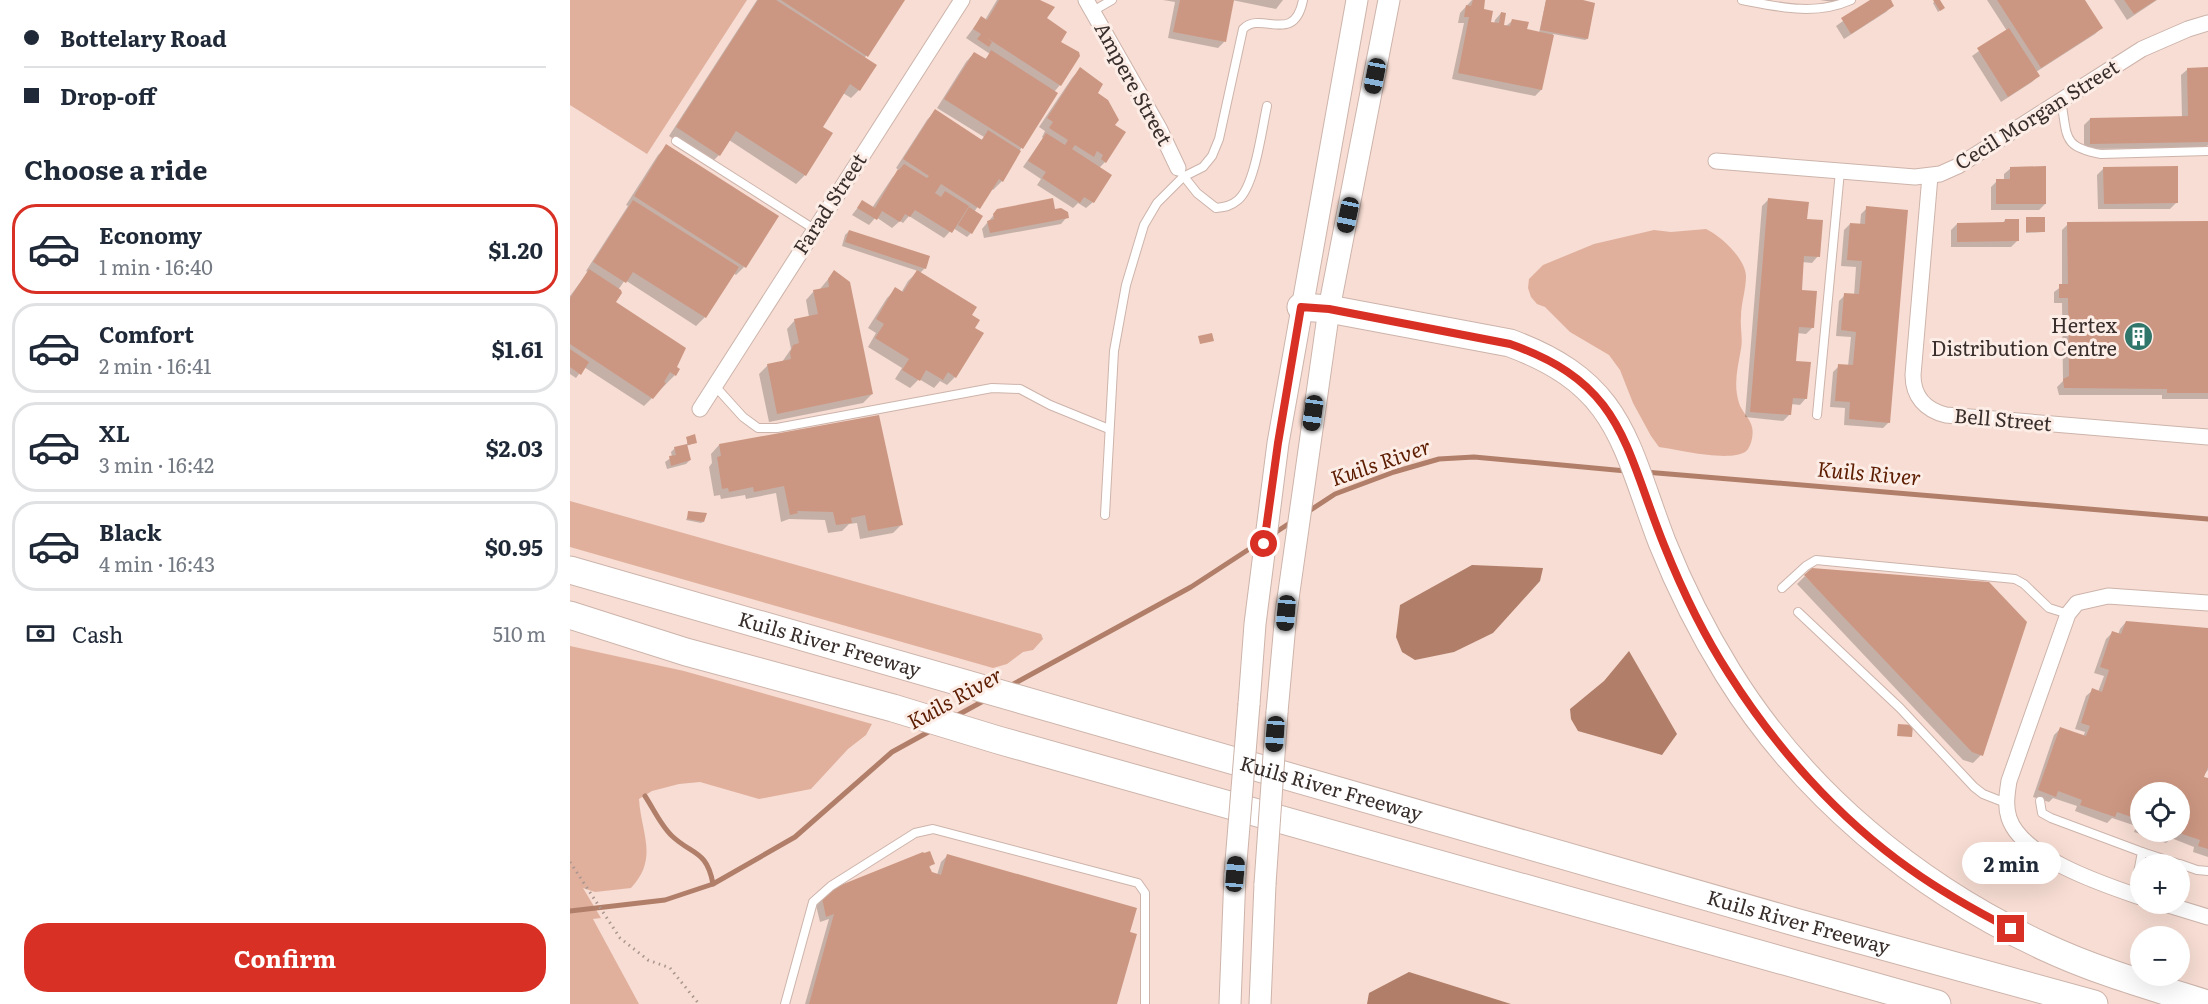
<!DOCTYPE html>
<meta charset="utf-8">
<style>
body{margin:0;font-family:Literata,serif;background:#f2f2f3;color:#1f2937;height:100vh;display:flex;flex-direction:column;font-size:22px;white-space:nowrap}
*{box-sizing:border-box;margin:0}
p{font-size:20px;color:#747a83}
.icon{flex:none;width:33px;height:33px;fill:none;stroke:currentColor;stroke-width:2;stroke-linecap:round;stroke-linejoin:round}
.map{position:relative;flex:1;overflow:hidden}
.panel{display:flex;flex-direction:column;background:#fff;width:570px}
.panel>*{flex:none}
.guide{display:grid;align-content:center;height:132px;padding:0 24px;background:#fff}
.fabs{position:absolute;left:1560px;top:782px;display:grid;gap:12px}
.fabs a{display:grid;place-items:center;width:60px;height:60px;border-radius:50%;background:#fff;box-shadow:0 6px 24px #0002;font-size:30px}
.end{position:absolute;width:27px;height:27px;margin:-14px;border:8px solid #d93025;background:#fff;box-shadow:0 0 0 3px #fff}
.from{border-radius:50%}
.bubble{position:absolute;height:42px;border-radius:21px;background:#fff;box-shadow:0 6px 24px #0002;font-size:20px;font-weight:700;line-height:42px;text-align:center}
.car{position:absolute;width:18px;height:36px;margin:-18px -9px;border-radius:8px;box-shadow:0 0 4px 2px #0007;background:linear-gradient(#222 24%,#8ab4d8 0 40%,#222 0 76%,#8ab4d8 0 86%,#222 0)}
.guide b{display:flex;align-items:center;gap:21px;height:57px;font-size:22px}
.guide b+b{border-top:2px solid #e0e1e3}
.guide i{width:15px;height:15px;background:#1f2937}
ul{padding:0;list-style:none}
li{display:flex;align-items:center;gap:18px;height:90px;margin:0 12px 9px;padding:0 12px;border:3px solid #e0e1e3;border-radius:24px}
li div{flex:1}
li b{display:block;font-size:22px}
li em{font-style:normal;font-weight:700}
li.current{border-color:#d93025}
li>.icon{width:54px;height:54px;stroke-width:1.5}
h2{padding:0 24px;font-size:27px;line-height:72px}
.pay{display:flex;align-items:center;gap:15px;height:66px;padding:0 24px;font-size:22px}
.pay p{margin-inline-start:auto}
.button{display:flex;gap:12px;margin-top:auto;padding:12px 24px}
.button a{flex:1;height:69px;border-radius:24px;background:#d93025;color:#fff;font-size:24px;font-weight:700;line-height:69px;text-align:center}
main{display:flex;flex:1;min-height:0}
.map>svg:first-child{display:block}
</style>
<main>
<section class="panel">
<div class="guide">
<b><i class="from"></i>Bottelary Road</b>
<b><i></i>Drop-off</b>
</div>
<h2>Choose a ride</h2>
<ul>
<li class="current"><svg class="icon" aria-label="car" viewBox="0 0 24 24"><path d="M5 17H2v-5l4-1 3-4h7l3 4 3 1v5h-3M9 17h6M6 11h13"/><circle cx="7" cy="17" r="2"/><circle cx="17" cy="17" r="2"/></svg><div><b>Economy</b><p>1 min · 16:40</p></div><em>$1.20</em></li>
<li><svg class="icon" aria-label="car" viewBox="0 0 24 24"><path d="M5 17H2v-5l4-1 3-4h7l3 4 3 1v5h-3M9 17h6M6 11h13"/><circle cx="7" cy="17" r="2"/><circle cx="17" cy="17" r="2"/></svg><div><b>Comfort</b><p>2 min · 16:41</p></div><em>$1.61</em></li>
<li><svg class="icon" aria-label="car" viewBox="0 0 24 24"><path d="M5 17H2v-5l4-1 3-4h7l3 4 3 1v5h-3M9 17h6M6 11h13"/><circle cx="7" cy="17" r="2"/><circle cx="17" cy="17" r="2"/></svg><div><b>XL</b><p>3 min · 16:42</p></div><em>$2.03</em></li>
<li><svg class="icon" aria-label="car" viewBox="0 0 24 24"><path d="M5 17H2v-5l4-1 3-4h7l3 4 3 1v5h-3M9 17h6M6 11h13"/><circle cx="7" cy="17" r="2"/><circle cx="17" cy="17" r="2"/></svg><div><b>Black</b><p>4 min · 16:43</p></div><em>$0.95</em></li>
</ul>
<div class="pay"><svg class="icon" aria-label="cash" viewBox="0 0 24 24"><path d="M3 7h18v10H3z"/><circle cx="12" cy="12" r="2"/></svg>Cash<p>510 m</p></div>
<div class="button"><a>Confirm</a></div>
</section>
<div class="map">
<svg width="1638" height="1004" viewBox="0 0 1638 1004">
<rect width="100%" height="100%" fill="#f7ddd3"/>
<!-- green -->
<g fill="#e0b09d">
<polygon points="0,0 177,0 77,154 0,105"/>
<path d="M 1136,229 C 1151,236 1175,258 1176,276 C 1176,290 1171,303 1171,317 C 1170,327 1173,339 1171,349 C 1168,367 1163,384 1169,403 C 1171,411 1180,418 1182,427 C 1184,434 1181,448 1175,452 C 1158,462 1110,450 1089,447 L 1081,436 L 1063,403 L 1050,370 L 1039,355 L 1000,332 L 975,307 L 967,304 L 961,297 L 958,288 L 959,279 L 973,265 L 1024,244 L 1084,230 L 1101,232 Z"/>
<polygon points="0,501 471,634 473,639 463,650 453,652 437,664 423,668 0,547"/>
<path d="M 0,646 L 114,671 L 302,724 L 296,735 L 278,749 L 241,789 L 189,799 L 130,782 L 109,784 L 82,791 L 69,799 C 71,833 89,858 61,888 L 25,892 L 13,888 L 31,918 L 23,919 L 69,1004 L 0,1004 Z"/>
</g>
<!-- water -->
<g fill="#b17e69">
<polygon points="902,565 973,568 970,581 923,633 884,652 845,660 832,652 826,637 830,605"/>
<polygon points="1059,651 1107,734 1092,755 1008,731 1001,719 1000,709 1034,681"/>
<polygon points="839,972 941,1004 797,1004 799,993"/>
</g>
<!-- shadow -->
<g fill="#0003" fill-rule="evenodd">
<polygon points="187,0 333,0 294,59 289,90 281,98 273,93 251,127 235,175 226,184 159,140 149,155 140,164 99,136"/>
<polygon points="427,0 468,0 475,18 489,42 490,85 484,92 432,181 423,190 421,188 404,212 401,233 397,237 383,228 374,238 339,216 333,223 330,221 322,228 306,217 299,225 282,215 292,202 302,208 322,178 329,170 326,168 357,120 365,111 411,140 414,137 367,108 396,62 404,53 414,60 420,54 396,38 411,18 415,20"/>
<polygon points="593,0 713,0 706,9 662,0 654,42 648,48 598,38 605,2"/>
<polygon points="902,0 910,0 912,10 919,23 924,24 925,20 931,13 932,26 936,26 942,21 956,31 969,33 976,0 1005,0 1017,39 1015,40 983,34 971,90 965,96 882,79 894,23 888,23 890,13"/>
<polygon points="1250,0 1273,0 1269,3"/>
<polygon points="1303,0 1319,0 1322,6 1316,12 1274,39 1266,26"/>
<polygon points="1366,0 1368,0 1373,8 1368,12 1363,3"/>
<polygon points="1417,0 1513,0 1531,28 1525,34 1466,72 1468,76 1462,82 1431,102 1402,56 1437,31"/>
<polygon points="1544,0 1587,0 1557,20"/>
<polygon points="510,69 543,126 535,162 529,168 523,202 516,208 508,203 503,208 467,185 471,179 453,167 473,138 472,137 475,131 469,127 502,78"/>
<polygon points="1618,69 1638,69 1638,145 1635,148 1514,149 1514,125 1520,119 1612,118 1611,75"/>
<polygon points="97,146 174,267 166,275 163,273 135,317 126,326 55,280 48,290 44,303 105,368 105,375 74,406 14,367 6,378 0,374 0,296 18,272 16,271 58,206 56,205 88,155"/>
<polygon points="1441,168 1475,204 1469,210 1421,210 1421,187 1427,181 1434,181 1434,174"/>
<polygon points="1534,168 1607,202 1600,209 1528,209 1527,175"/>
<polygon points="1198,200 1236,220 1248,256 1242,263 1232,262 1230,291 1242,328 1236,334 1227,333 1224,362 1236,398 1230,405 1221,404 1220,414 1213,421 1175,417 1192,206"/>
<polygon points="1297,208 1319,422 1313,428 1274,425 1275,408 1260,407 1263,372 1269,366 1278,366 1281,337 1266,336 1269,301 1275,295 1284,296 1286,267 1271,266 1274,230 1280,224 1290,225 1291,214"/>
<polygon points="428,210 484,211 497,217 491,224 414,238 412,229"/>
<polygon points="1457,219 1473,232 1456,233"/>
<polygon points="1435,220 1448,240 1441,247 1381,247 1381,230 1387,224 1432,224"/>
<polygon points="1638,223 1638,399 1592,399 1592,395 1489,395 1487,387 1493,381 1492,303 1484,303 1484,292 1492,286 1492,230 1498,224"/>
<polygon points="279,231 355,268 349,274 400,315 403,328 385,377 377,385 370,381 364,388 349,379 340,388 325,379 332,368 298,347 306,333 298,328 317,298 326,289 331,293 338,281 348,271 272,246 275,235"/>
<polygon points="264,272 302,394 293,403 199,422 189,374 198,365 212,362 221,349 217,329 225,320 239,317 236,300 244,291 250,289"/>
<polygon points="117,438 125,443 116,446 120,460 116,464 97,469 95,462 102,457 101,452 105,448 117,446"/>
<polygon points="149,445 332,524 323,533 290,539 287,523 279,524 272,531 258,533 255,520 219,519 211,522 206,493 176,499 175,495 151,499 150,495 144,496 139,467 142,463 141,454"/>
<polygon points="119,513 133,522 131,523 116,520"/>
<polygon points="1235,576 1411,755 1403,763 1393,760 1227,584"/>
<path d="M 1556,622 L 1638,629 L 1638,770 L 1632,777 L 1638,780 L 1638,857 L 1623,852 L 1624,847 L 1601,838 L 1596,843 L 1564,832 L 1566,826 L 1542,818 L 1537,823 L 1505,811 L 1507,806 L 1483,798 L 1479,802 L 1463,797 L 1484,735 L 1490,729 L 1513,737 L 1515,732 L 1505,729 L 1516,696 L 1523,690 L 1528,692 L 1534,676 L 1524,673 L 1536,639 L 1542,633 L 1548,635 L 1550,629 ZM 1570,792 L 1610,792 L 1610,831 L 1570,831 Z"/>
<polygon points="377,856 558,933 546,1004 235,1004 259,919 250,922 245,901 363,864 358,868 360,873 367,875 371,862"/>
</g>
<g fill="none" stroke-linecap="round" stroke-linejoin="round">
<!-- stream -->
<g stroke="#b17e69" stroke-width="5">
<polyline points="1075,472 1638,519"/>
<polyline points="736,513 765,494 824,472 869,459 904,457 1056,471"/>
<polyline points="703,534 723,521"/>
<polyline points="438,687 621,587 690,542"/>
<polyline points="386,716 417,699"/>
<path d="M 75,796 C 83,808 91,826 102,836 C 122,855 137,850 143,884"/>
<polyline points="0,911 95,900 143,884 225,837 322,752 362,730"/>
</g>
</g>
<!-- building -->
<g fill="#cc9782">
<polygon points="188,0 206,0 307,65 290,91 280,84 253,127 263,133 236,176 166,131 150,156 106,127"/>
<polygon points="211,0 335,0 298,57"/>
<polygon points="429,0 470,0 485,7 477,18 497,32 491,42 509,52 510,56 491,86 417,38 422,42 419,47 407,39 411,34 403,29 411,16 417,20"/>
<polygon points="610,0 664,0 656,42 603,32"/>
<polygon points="903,0 915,0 914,9 923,11 921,22 929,23 931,12 936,13 934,25 940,26 942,19 959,22 957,29 984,35 972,90 888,73 899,17 894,17 896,5 901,6"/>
<polygon points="976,0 1013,0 1025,3 1018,39 970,30"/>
<polygon points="1300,0 1321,0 1324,6 1281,34 1271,18"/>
<polygon points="1363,0 1370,0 1375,8 1370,11"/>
<polygon points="1427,0 1515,0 1533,28 1471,68"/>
<polygon points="1554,0 1586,0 1564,14"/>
<polygon points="1439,28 1470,76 1438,97 1407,48"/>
<polygon points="421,50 488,93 453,149 374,99 404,52 416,59"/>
<polygon points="510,67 533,84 528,93 538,100 549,120 545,125 556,132 536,163 531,159 533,155 527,151 524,157 505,145 502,149 542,175 524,203 514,197 510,203 472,178 476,172 458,161 476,133 495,145 498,140 479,128 483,122 477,118"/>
<polygon points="1638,67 1638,142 1520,144 1520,118 1618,116 1617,68"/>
<polygon points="365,109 412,140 418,130 451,151 433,182 429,179 410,209 371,184 365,193 371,197 375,191 399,206 382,233 345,210 340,217 335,214 330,222 312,211 307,220 287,208 292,200 305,208 328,169 329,170 334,164 357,178 359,176 333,159"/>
<polygon points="96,144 209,216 176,268 64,196"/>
<polygon points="1476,166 1476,204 1426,204 1426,179 1440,179 1440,167"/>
<polygon points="1608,166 1608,203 1534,204 1533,167"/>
<polygon points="483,198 485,209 491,208 498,212 499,218 420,233 417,221 424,219 423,214 427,209"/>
<polygon points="1198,198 1239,202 1237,219 1253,220 1250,257 1234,256 1232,290 1247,291 1244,328 1229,327 1226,361 1241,362 1237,399 1223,398 1221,415 1180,412"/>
<polygon points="63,200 169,267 136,318 63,272 56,283 23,262"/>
<polygon points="1296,206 1338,210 1320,423 1279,419 1280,402 1265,401 1268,364 1283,365 1286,332 1271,330 1274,293 1289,294 1292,261 1277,260 1280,223 1295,224"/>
<polygon points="399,207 413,216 402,234 388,225"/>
<rect x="1456" y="217" width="19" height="15"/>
<polygon points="1435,219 1449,219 1449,241 1387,242 1387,223 1435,222"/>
<polygon points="1638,221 1638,393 1597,393 1597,389 1494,388 1493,379 1499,376 1498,298 1489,298 1489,284 1498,284 1497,222"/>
<polygon points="279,230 360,256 356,269 275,242"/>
<polygon points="19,269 51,290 52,293 46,302 116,348 107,367 110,369 106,376 100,372 94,382 96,383 83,399 0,344 0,298"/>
<polygon points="264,270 280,282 303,394 207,414 197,364 221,359 220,353 223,345 229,343 224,319 248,314 243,290 259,287 258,279"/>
<polygon points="347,270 407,307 402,315 410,320 405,328 414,333 386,378 378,372 373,380 356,370 350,381 332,370 339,359 305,338 314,324 306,319 325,287 333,292"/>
<polygon points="642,333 644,341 630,344 628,336"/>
<polygon points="0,349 19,362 11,375 0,367"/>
<polygon points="309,415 333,525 298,531 295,515 281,518 282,523 266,525 263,512 227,511 228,513 220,515 214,486 184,492 183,487 159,492 158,488 152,489 147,457 151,456 149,444"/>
<polygon points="125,434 127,443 118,445 116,437"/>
<polygon points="117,444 121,460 101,466 99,456 106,455 104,447"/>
<polygon points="118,511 137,513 134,522 117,519"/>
<polygon points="1242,568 1419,582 1457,622 1413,756 1402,752 1265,608 1234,575"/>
<polygon points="1556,621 1638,628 1638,767 1634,777 1638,778 1638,849 1628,846 1630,840 1606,832 1604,837 1587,831 1610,831 1610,792 1570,792 1570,820 1547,812 1545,817 1510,805 1512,800 1488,791 1486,797 1468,790 1490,727 1516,736 1520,726 1511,723 1522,688 1532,692 1539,670 1530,667 1542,631 1551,634"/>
<polygon points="1328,724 1343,725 1342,737 1327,736"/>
<polygon points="360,851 365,864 359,866 362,872 371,875 377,854 567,908 560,932 567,934 547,1004 239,1004 264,914 256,917 251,893 353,852 354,853"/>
</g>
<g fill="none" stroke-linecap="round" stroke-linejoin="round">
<defs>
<g id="service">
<path d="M 1172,0 C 1209,7 1245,16 1281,0"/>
<polyline points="523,11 542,0"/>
<path d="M 1491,101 C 1498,136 1491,147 1531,154 L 1638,151"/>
<polyline points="106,141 244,229"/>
<path d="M 612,174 L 627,193 L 646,208 C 655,207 661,206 668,200 C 685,186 692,128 697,106"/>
<polyline points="145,386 173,417 188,428 207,428 422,388 450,389 480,405 539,429"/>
<polyline points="1247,415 1270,171"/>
<path d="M 535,515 L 544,351 L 556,285 L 574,225 L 587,203 L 613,177 L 633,167 L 642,156 L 649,139 L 673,29 C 691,10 724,46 733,0"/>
<polyline points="1212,588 1236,566 1246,560 1445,579 1454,584 1479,608 1498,614"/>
<polyline points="1228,612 1330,708 1404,787 1413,794 1436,803"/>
<polyline points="1470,801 1472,813 1481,818 1572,852"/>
<polyline points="1610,864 1627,870 1638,871"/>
<polyline points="1564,894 1572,852 1609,864"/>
<polyline points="215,1004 243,902 261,886 345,833 363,829 568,883 575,893 575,1004"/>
</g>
<g id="minor">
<polyline points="516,0 589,128 608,168"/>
<polyline points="1146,161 1345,177 1370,174 1388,166 1572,49 1618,29 1638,23"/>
<path d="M 1360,176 L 1343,375 C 1343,396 1355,410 1376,415 L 1638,437"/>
<polyline points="130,409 392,0"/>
<path d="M 1570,897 C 1535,885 1452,858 1439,818 C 1435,806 1437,794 1439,781 L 1498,614 L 1507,603 L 1538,596 L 1638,603"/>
<polyline points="1592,903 1638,917"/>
</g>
<g id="secondary">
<polyline points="679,704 685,624 708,443 787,0"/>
<polyline points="707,712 716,613 759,309 819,0"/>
<polyline points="660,1004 665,874"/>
<polyline points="690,1004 695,884"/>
</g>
<g id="motorway">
<path d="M 731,307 L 759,309 L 940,343 C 1051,384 1054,442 1092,542 C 1110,587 1132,631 1158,673 C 1233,794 1346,887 1475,947 C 1526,971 1583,987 1637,1004"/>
<path id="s1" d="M 0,570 L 1225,922 L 1524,1004"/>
<polyline points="0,615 116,652 323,708 428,740 1367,1004"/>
</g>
</defs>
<!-- service casing -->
<use href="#service" stroke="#cdb4ab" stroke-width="10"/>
<!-- minor casing -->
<use href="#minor" stroke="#cdb4ab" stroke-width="17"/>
<!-- secondary casing -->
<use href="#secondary" stroke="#cdb4ab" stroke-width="23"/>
<!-- motorway casing -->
<use href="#motorway" stroke="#cdb4ab" stroke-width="29"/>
<!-- path -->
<polyline stroke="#aa968f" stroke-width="3" stroke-dasharray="1.5 4.5" stroke-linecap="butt" points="0,862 50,938 78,960 100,968 129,1004"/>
<!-- service -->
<use href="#service" stroke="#fff" stroke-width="8"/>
<!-- minor -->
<use href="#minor" stroke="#fff" stroke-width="15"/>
<!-- secondary -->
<use href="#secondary" stroke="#fff" stroke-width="21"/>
<!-- motorway -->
<use href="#motorway" stroke="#fff" stroke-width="27"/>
<defs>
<g id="secondary-bridge">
<polyline points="665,874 679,704"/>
<polyline points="695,884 707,712"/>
</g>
</defs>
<!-- secondary-bridge casing -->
<use href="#secondary-bridge" stroke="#cdb4ab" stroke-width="23" stroke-linecap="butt"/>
<!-- secondary-bridge -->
<use href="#secondary-bridge" stroke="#fff" stroke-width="21"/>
</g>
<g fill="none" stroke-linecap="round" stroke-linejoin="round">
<!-- route -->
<path stroke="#d93025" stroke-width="8" d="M 694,544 L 708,443 L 731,307 L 759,309 L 940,344 C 1054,384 1054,446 1094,545 C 1112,590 1133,634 1159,674 C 1206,748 1268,818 1340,869 C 1372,892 1406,911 1441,929"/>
</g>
<!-- icons -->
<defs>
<symbol id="building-disc" viewBox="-11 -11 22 22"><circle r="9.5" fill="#30766b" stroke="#fdede7"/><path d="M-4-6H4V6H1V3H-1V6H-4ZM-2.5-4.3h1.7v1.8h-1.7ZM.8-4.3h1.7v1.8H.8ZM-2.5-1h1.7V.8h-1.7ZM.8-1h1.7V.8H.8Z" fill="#fff"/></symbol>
</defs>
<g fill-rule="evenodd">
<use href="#building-disc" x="1552" y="320" width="33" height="33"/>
</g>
<g text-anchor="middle" stroke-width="6" stroke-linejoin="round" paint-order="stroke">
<!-- street labels -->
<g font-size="20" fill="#382e2b" stroke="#fdede7">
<text transform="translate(563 84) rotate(61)" y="7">Ampere Street</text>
<text transform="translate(1467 115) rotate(-32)" y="7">Cecil Morgan Street</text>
<text transform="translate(260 204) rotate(-57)" y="7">Farad Street</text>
<text transform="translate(1433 420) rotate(5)" y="7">Bell Street</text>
<text dy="7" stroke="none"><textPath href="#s1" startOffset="270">Kuils River Freeway</textPath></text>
<text dy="7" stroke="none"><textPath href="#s1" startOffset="792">Kuils River Freeway</textPath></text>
<text dy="7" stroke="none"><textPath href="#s1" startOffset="1278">Kuils River Freeway</textPath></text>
</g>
<!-- poi labels -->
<g font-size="20" fill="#382e2b" stroke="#fdede7" text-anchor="end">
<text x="1547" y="333">Hertex<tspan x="1547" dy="23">Distribution Centre</tspan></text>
</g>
<!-- water labels -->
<g font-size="21" font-style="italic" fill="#5d1d00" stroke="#fdede7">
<text transform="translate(811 463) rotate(-19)" y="7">Kuils River</text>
<text transform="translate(1299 474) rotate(5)" y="7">Kuils River</text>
<text transform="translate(385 699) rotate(-29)" y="7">Kuils River</text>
</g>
</g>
</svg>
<div class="fabs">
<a><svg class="icon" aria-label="locate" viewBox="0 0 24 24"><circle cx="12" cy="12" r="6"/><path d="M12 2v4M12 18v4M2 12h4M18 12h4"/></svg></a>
<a>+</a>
<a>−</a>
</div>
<i class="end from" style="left:694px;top:544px"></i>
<i class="end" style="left:1441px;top:929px"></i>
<div class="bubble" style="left:1392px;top:842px;width:99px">2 min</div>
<i class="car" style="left:805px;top:76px;rotate:191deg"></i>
<i class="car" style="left:778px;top:215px;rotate:192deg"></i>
<i class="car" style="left:743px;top:413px;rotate:188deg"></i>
<i class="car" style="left:716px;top:613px;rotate:185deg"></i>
<i class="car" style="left:705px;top:734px;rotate:184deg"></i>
<i class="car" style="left:665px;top:874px;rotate:5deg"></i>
</div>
</main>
